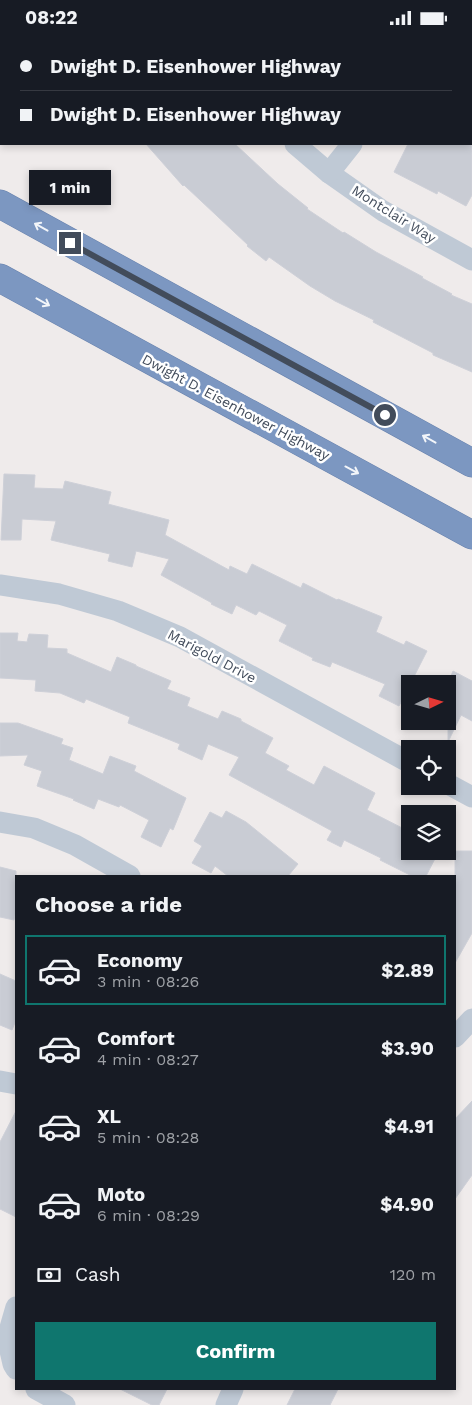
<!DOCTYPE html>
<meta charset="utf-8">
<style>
body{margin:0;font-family:"Work Sans",sans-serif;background:#242831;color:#f1f3f6;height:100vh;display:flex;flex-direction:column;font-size:19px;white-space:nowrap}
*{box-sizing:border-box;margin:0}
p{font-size:16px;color:#9ea1a6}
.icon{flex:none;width:28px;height:28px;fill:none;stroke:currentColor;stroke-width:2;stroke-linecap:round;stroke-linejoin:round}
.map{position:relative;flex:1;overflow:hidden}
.details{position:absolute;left:15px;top:840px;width:441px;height:515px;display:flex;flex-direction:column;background:#171b24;border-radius:0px;box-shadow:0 2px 8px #0003}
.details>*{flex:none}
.guide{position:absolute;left:0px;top:0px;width:472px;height:110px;box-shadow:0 2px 8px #0003;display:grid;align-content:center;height:110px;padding:0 20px;background:#171b24}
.needle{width:32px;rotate:85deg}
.buttons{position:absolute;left:401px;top:640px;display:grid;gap:10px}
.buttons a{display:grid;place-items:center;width:55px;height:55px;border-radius:0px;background:#171b24;box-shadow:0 2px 8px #0003;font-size:25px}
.end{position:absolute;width:22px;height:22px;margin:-11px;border:6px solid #424c5b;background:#fff;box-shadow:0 0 0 2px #fff}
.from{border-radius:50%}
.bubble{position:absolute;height:35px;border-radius:0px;background:#171b24;box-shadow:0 2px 8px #0003;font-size:16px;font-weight:700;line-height:35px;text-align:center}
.guide b{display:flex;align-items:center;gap:18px;height:48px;font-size:19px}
.guide b+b{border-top:1px solid #363941}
.guide i{width:12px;height:12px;background:#f1f3f6}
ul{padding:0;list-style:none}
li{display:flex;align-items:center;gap:15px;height:70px;margin:0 10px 8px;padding:0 10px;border:2px solid transparent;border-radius:0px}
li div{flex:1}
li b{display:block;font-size:19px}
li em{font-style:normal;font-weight:700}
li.selected{border-color:#0f766e}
li>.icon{width:45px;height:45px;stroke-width:1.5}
h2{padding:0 20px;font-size:22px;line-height:60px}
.pay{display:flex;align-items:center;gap:12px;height:55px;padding:0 20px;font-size:19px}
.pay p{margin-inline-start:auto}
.button{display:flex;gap:10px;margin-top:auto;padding:10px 20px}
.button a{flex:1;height:58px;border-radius:0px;background:#0f766e;color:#fff;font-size:20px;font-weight:700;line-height:58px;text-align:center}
.status{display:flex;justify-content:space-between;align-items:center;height:35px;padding:0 25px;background:#171b24;direction:ltr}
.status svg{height:14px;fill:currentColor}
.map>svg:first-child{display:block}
</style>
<div class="status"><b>08:22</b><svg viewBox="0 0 49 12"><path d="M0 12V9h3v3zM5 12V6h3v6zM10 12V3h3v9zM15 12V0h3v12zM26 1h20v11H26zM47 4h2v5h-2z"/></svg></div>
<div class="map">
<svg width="472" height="1370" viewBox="0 0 472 1370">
<rect width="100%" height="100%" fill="#efebeb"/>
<!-- building -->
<g fill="#c9ccd4" stroke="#ced0d8">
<polygon points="146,109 235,109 278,149 308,173 307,174 343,198 344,197 376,217 423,242 422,243 452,259 451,260 472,269 472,337 433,320 433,318 373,287 374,285 335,266 310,251 269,222 266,226 247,211 248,210 184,150 183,151"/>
<polygon points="408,109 472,109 472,160 466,171 438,156 437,159 394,137"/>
<polygon points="4,439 35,440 34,453 63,454 65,446 111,457 108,469 169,485 165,500 229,535 230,531 247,539 252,529 301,553 303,548 337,565 338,564 382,582 376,597 404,610 406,606 427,616 399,671 379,661 385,649 332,627 330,632 312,625 313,623 279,606 287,590 259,576 256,580 236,570 232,579 211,569 212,568 161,540 169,524 136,516 132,532 108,526 110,519 51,505 56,486 22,484 21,505 1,505"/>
<polygon points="0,598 18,598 17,606 27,607 29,599 48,600 47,613 67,614 67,618 111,637 117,622 136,630 136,631 171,646 167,654 190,663 187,671 218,684 222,676 241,684 241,686 273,703 265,718 289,731 286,735 314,750 324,731 375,758 367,775 410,797 410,816 439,816 426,841 412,841 380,825 381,823 344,805 341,812 327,805 332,796 229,740 239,722 208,709 202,725 178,714 180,709 128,688 130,682 86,664 84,668 60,658 35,656 36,645 0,643"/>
<polygon points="453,636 472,646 472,686 461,680 448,707 448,648"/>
<polygon points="0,688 18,688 63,704 61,709 73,713 69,725 103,739 110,721 136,731 134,736 186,763 173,795 170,793 161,812 141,802 149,785 120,770 119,772 98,764 94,774 73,765 74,764 37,751 42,736 24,730 28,720 0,721"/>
<polygon points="226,776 246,787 298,829 288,841 228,841 215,831 211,838 192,828 202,811 194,806 210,777 222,783"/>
<polygon points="455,816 472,816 472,898 455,928"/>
<polygon points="0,832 16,836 16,876 14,885 0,882"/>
<polygon points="0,939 16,946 16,985 12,995 0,990"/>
<polygon points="472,1066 472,1140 455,1164 455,1084"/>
<polygon points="16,1076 16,1182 0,1174 0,1107"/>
<polygon points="120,1354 167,1354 159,1370 152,1370"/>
<polygon points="295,1354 338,1354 330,1370 287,1370"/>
</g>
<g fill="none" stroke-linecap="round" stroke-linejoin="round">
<defs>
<g id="motorway">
<polyline points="0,169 472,428"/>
<polyline points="0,243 472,500"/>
</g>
</defs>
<!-- motorway casing -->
<use href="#motorway" stroke="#6882ad" stroke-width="29"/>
<!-- minor -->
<g stroke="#bfc9d5" stroke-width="21">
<polyline points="202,0 203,1"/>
<polyline points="295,109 329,138 383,176 472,225"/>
<polyline points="329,138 352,109"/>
<polyline points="0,550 59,559 118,576 180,602 410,728"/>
<polyline points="448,749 472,762"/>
<polyline points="0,787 34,793 75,810 130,841"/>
<polyline points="455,1002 472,984"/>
<polyline points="0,1046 16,1049"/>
<polyline points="16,1272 7,1303 13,1329 16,1334"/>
<polyline points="36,1354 65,1370"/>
<polyline points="226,1370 233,1354"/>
</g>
<!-- motorway -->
<use href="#motorway" stroke="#7c97c1" stroke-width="28"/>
</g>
<!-- one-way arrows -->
<defs><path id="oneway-shaft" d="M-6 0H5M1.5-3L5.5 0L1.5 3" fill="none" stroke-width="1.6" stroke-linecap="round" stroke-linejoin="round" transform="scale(1.25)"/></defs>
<g stroke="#f2f5f9">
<use href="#oneway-shaft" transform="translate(41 192) rotate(-151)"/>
<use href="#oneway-shaft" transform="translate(43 267) rotate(29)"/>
<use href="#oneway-shaft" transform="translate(429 404) rotate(-151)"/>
<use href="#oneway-shaft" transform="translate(352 435) rotate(28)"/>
</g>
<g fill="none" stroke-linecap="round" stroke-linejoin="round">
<!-- route -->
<polyline stroke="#424c5b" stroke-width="6" points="70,208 385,380"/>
</g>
<g text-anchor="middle" stroke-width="5" stroke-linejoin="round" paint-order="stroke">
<!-- street labels -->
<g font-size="14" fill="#424c5b" stroke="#fff">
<text transform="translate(394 179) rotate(32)" y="5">Montclair Way</text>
<text transform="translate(236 372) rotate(28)" y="5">Dwight D. Eisenhower Highway</text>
<text transform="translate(212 621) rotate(28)" y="5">Marigold Drive</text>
</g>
</g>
</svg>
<div class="buttons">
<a><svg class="needle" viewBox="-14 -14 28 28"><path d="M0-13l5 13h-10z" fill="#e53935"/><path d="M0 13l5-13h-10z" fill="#9ea1a6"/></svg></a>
<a><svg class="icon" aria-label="locate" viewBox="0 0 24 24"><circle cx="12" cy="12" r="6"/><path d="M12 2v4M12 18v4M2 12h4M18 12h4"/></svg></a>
<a><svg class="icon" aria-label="layers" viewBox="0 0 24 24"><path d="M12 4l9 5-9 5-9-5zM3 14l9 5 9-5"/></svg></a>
</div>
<i class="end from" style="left:385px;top:380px"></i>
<i class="end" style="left:70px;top:208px"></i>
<div class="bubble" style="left:29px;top:135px;width:82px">1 min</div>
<div class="guide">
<b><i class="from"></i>Dwight D. Eisenhower Highway</b>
<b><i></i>Dwight D. Eisenhower Highway</b>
</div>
<section class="details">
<h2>Choose a ride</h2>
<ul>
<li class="selected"><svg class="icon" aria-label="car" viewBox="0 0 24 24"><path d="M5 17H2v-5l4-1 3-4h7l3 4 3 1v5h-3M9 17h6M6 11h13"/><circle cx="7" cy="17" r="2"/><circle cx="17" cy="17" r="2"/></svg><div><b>Economy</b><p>3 min · 08:26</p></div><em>$2.89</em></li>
<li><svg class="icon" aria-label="car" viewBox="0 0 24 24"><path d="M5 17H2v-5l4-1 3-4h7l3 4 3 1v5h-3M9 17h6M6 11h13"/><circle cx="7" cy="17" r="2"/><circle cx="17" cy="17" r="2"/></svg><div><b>Comfort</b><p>4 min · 08:27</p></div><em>$3.90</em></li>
<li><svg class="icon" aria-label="car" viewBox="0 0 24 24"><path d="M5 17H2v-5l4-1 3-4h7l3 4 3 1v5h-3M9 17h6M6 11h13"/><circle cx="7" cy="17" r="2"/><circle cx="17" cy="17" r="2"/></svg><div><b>XL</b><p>5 min · 08:28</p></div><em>$4.91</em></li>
<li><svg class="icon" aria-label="car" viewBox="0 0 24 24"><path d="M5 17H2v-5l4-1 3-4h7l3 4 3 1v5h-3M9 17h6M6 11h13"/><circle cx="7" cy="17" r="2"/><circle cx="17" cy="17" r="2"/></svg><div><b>Moto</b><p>6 min · 08:29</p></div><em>$4.90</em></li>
</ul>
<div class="pay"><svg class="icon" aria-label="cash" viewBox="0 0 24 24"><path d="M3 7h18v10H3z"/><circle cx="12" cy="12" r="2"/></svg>Cash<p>120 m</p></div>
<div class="button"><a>Confirm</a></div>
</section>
</div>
